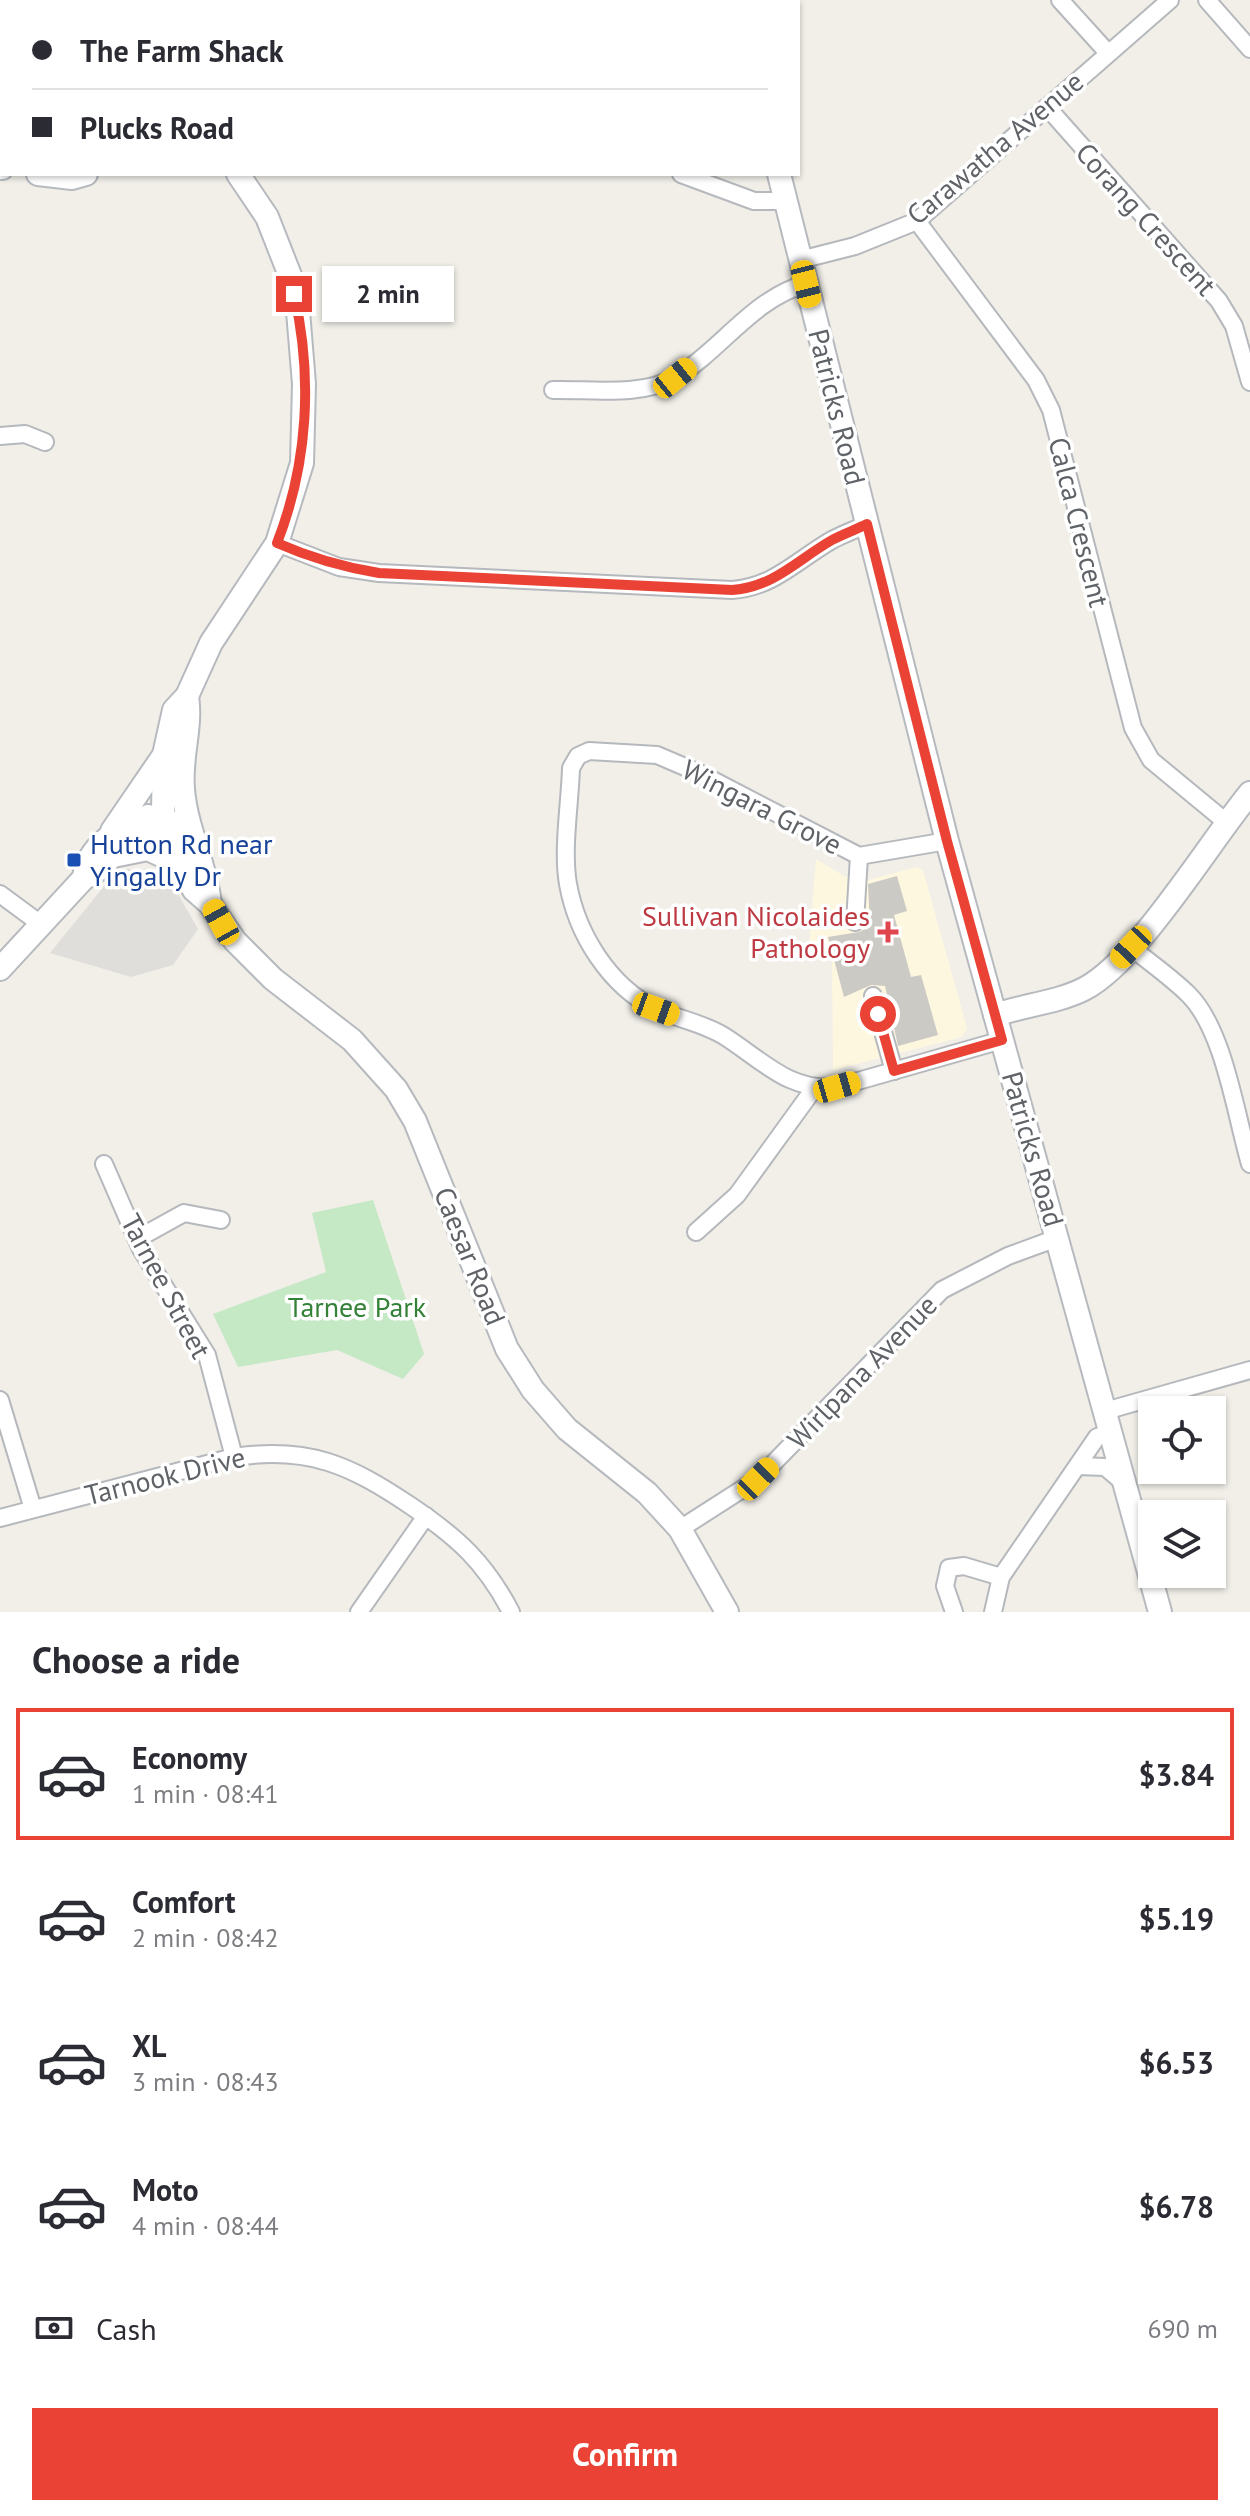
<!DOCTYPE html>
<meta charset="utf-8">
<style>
body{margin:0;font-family:"PT Sans",sans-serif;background:#f2f2f3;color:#2b2b33;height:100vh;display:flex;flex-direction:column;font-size:30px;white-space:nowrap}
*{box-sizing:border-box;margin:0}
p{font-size:26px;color:#7c7c81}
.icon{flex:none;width:44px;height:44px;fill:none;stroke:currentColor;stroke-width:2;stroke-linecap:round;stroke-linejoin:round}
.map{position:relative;height:1612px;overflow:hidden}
.details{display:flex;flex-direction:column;background:#fff;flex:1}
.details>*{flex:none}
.hud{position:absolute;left:0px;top:0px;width:800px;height:176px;box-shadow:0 2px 6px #0004;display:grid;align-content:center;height:176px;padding:0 32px;background:#fff}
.tools{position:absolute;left:1138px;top:1396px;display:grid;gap:16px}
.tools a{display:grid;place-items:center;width:88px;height:88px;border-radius:0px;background:#fff;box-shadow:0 2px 6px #0004;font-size:40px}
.end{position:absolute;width:36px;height:36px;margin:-18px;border:10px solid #ea4335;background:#fff;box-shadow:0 0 0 4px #fff}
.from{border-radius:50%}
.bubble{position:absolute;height:56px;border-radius:0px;background:#fff;box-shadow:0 2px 6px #0004;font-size:26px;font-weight:800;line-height:56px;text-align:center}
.car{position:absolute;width:24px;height:48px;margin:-24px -12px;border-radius:10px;box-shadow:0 0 6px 2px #0007;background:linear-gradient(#f5c518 24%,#345 0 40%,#f5c518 0 76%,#345 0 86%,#f5c518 0)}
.hud b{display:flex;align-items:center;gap:28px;height:76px;font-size:30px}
.hud b+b{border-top:2px solid #e1e1e2}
.hud i{width:20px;height:20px;background:#2b2b33}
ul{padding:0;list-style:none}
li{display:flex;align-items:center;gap:24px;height:132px;margin:0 16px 12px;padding:0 16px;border:4px solid transparent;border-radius:0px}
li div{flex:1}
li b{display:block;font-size:30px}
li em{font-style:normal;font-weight:800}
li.on{border-color:#ea4335}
li>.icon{width:72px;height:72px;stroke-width:1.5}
h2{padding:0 32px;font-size:36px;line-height:96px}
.pay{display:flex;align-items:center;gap:20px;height:88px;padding:0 32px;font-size:30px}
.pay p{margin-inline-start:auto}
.button{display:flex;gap:16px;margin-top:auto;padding:16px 32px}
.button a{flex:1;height:92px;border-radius:0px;background:#ea4335;color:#fff;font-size:32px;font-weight:800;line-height:92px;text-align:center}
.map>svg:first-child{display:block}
</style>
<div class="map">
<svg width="1250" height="1612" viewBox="0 0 1250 1612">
<rect width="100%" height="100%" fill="#f1efe8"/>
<!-- commercial -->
<polygon fill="#fef7e0" points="816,859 844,876 868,880 917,867 923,870 967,1028 962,1037 833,1070 832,960 809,947"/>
<!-- industrial -->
<polygon fill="#e0deda" points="118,869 154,869 171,882 198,929 173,965 131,977 50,953"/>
<!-- green -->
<polygon fill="#c5e8c5" points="373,1200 424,1354 403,1379 337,1350 238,1367 213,1314 326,1272 312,1213"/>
<!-- building -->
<polygon fill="#cccac5" points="897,876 907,911 894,915 911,977 921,975 938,1035 898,1046 885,986 871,985 844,997 828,937 859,932 870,926 868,884"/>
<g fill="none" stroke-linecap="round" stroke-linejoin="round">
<defs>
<g id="street">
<polyline points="1060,0 1108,53"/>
<polyline points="1207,0 1250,49"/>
<polyline points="1047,107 1219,301 1234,326 1250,382"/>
<polyline points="681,174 754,201 786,201"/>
<polyline points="917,221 1036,380 1051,410 1133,728 1151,760 1226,822"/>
<polyline points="800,260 855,246 917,221 1170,0"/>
<path d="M 553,390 C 590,389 643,397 676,377 C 721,350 753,298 806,284"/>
<polyline points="0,436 25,434 45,442"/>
<path d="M 277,543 L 339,567 L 379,573 L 732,590 C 774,587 797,560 832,540 C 843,534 855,530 867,524"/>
<path d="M 947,841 L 859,856 L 699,773 L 657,755 L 589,751 L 578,756 L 571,768 C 570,803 562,850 568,884 C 577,934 609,986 656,1009 C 678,1019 703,1023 724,1036 C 762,1060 789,1092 837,1087 L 1002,1040"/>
<polyline points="0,894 42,925"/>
<polyline points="855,922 859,856"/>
<path d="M 1131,947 C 1150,963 1171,977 1189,995 C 1224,1030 1236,1116 1250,1164"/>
<polyline points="873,996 894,1071"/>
<polyline points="104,1164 141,1249 207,1355 234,1457"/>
<polyline points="696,1232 737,1195 813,1090"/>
<polyline points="137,1239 184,1213 221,1220"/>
<polyline points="0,1400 33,1509"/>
<polyline points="1105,1411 1250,1370"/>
<polyline points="1078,1466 1105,1467 1125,1484"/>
<path d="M 0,1518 L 234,1457 C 309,1446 350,1465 411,1506 C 457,1537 485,1562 511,1612"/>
<polyline points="680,1529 758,1479 942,1290 1008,1256 1057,1238"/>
<polyline points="359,1612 426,1516"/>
<polyline points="954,1612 945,1586 949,1568 964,1566 1001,1577"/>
<polyline points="993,1612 1001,1577 1097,1437 1111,1433"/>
</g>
<g id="secondary">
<polyline points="91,0 92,2"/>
<polyline points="735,0 736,2"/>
<polyline points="0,168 2,168"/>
<polyline points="38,174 72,178 86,174"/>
<polyline points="238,174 267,217 291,278 298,311 304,384 302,463 277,543 211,643 187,696 174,710 164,755 163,812 180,864 194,890 210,904 235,941 273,979 352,1040 396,1089 415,1121 507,1349 533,1390 567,1429 647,1493 680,1529 727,1612"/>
<polyline points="779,174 947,841 1160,1612"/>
<path d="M 187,696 C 192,727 180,757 183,789 C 186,829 206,864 210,904"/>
<polyline points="112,831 164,755"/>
<polyline points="118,855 148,849 180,864"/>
<path d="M 84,878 C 87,845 120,828 148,816"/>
<path d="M 0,969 L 84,878 C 101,871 109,858 122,846 C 140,830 164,826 187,821"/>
<path d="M 995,1015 C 1024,1005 1056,1003 1084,989 C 1138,961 1208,844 1250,793"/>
</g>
</defs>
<!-- street casing -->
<use href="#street" stroke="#b5b8bc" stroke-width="20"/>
<!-- secondary casing -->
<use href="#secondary" stroke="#b6babf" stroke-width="26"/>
<!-- street -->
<use href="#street" stroke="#fff" stroke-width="16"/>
<!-- secondary -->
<use href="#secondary" stroke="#fff" stroke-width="22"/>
</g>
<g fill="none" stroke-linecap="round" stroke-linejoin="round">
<!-- route -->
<path stroke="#ea4335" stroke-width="10" d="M 294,294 C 313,377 308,464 277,543 C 311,558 342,567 379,573 L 732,590 C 774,587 797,560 832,540 C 843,534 855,530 867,524 L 947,841 L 1002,1040 L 894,1071 L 878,1014"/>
</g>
<!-- markers -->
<rect fill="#1a4fb4" stroke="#fff" stroke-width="3" x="66" y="852" width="16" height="16" rx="4"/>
<path fill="#e0444e" stroke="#fff" stroke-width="3" d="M884 920h8v8h8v8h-8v8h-8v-8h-8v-8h8z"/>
<g text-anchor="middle" stroke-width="7" stroke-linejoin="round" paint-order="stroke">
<!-- street labels -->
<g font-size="28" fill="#5f6368" stroke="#fff">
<text transform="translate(995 148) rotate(-40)" y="10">Carawatha Avenue</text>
<text transform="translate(1146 219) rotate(48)" y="10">Corang Crescent</text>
<text transform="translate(837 407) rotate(76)" y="10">Patricks Road</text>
<text transform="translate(1079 522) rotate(76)" y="10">Calca Crescent</text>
<text transform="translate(762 807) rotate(27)" y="10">Wingara Grove</text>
<text transform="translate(1033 1149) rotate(74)" y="10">Patricks Road</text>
<text transform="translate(470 1256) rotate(68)" y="10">Caesar Road</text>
<text transform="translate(166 1286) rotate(62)" y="10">Tarnee Street</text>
<text transform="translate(862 1372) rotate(-46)" y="10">Wirlpana Avenue</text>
<text transform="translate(165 1476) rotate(-14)" y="10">Tarnook Drive</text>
</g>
<!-- transit labels -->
<g font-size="28" fill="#164399" stroke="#fff" text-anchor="start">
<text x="90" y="854">Hutton Rd near<tspan x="90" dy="32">Yingally Dr</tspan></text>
</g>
<!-- health labels -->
<g font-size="28" fill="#be3a42" stroke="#fff" text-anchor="end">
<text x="870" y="926">Sullivan Nicolaides<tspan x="870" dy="32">Pathology</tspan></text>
</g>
<!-- park labels -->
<g font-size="28" fill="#348238" stroke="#fff">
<text x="357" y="1317">Tarnee Park</text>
</g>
</g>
</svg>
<div class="tools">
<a><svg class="icon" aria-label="locate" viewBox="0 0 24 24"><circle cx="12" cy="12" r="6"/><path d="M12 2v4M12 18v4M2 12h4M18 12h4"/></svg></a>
<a><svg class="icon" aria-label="layers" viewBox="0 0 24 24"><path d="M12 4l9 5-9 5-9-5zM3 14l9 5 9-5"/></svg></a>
</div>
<i class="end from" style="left:878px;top:1014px"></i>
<i class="end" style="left:294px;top:294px"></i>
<div class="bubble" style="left:322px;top:266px;width:132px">2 min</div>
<i class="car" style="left:806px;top:284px;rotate:166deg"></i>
<i class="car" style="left:675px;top:378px;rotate:51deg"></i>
<i class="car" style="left:221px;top:922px;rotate:331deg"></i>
<i class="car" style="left:1131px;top:947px;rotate:223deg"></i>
<i class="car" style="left:656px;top:1009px;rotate:110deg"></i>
<i class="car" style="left:837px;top:1087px;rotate:74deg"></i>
<i class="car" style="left:758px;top:1479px;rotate:44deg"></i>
<div class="hud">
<b><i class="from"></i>The Farm Shack</b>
<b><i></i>Plucks Road</b>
</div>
</div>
<section class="details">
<h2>Choose a ride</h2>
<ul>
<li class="on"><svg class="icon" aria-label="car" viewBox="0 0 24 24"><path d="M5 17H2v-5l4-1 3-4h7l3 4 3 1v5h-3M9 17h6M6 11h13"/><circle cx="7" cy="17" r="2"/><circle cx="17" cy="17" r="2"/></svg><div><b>Economy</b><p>1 min · 08:41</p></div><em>$3.84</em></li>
<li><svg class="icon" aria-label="car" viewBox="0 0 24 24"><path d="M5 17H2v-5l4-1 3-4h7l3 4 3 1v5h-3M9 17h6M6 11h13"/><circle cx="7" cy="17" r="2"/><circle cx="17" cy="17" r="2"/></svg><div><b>Comfort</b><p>2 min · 08:42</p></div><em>$5.19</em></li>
<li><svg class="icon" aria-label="car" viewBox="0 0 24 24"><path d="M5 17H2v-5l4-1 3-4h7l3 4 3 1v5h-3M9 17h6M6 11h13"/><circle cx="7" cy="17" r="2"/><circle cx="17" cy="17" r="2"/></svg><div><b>XL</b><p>3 min · 08:43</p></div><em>$6.53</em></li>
<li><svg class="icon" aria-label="car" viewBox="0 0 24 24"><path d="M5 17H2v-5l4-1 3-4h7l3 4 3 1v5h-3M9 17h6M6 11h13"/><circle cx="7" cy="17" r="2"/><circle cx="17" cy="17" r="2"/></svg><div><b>Moto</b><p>4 min · 08:44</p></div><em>$6.78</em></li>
</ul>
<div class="pay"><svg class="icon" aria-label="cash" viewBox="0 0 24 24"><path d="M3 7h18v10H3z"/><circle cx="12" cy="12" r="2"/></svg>Cash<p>690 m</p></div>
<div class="button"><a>Confirm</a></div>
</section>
